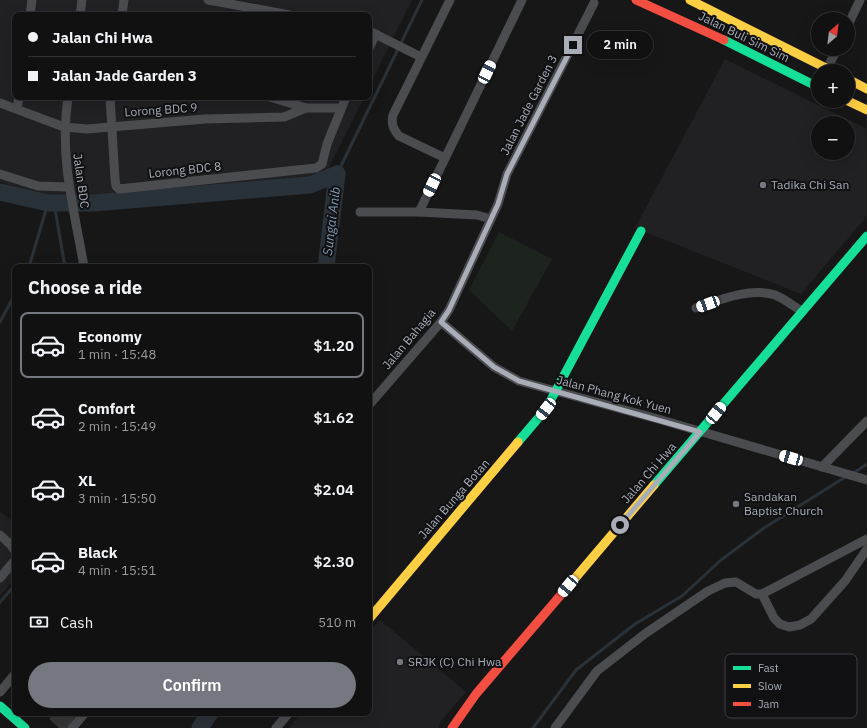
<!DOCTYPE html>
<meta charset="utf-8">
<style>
body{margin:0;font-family:"IBM Plex Sans",sans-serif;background:#1a1a1a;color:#f1f3f6;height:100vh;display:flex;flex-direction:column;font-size:15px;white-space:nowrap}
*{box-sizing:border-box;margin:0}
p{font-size:13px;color:#9c9d9f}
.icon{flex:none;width:22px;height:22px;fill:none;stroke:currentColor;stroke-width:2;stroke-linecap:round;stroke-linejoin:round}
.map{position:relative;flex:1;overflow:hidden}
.panel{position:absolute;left:12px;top:264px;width:360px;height:452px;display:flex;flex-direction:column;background:#111;border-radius:8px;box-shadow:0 4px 16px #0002,0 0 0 1px #303131}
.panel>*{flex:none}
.hud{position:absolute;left:12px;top:12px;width:360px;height:88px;border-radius:8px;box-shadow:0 4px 16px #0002,0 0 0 1px #303131;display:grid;align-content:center;height:88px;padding:0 16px;background:#111}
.needle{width:26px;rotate:28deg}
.tools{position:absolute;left:811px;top:12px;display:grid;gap:8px}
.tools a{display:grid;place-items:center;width:44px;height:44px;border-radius:50%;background:#111;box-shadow:0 4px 16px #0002,0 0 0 1px #303131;font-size:20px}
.end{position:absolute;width:18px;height:18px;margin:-9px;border:5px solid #a8adb8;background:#111;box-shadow:0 0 0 2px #111}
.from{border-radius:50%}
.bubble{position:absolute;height:28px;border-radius:14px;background:#111;box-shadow:0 4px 16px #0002,0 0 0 1px #303131;font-size:13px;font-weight:600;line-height:28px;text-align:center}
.car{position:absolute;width:12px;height:24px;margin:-12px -6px;border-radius:5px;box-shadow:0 0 3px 1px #0007;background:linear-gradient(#fff 24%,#345 0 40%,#fff 0 76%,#345 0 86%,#fff 0)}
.hud b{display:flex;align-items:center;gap:14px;height:38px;font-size:15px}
.hud b+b{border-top:1px solid #303131}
.hud i{width:10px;height:10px;background:#f1f3f6}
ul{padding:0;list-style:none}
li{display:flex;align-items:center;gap:12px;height:66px;margin:0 8px 6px;padding:0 8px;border:2px solid transparent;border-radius:8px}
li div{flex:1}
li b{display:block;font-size:15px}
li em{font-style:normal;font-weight:600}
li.active{border-color:#757880}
li>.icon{width:36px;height:36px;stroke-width:1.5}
h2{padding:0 16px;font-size:18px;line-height:48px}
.pay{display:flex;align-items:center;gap:10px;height:44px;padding:0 16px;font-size:15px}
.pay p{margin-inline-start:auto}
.primary-button{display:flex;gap:8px;margin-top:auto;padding:8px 16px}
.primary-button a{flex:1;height:46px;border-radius:24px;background:#757880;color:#fff;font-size:16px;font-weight:600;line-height:46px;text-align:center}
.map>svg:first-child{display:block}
</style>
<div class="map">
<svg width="867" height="728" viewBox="0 0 867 728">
<rect width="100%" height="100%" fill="#171717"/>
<!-- built -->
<g fill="#212123" fill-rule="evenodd">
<polygon points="0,0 412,0 369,87 369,15 15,15 15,97 364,97 326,173 309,181 48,198 0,182"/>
<path d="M 725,59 L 867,129 L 867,216 L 801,294 L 635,228 ZM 818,123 L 848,123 L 848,153 L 818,153 Z"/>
<polygon points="0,511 15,524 15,579 0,596"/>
<polygon points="380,620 466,692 441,721 438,728 289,728 301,713 369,713 369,632"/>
</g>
<!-- green -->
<polygon fill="#1d241e" points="499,232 552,259 512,331 469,290"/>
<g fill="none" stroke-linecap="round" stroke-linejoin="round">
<!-- stream -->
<g stroke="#2a3239" stroke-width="3">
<polyline points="337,174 422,0"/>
<polyline points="54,203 65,267"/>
<polyline points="29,267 48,203"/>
<polyline points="0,322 15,294"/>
<polyline points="852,474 867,464"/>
<polyline points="0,602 15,585"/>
<polyline points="533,728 576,670 635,624 682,596 721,560 764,528 847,476"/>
</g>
<!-- river -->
<g stroke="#2a3239" stroke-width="17">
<polyline points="0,192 48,203 93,203 310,185 337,174"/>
<polyline points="326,267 337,174"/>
<polyline points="200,728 210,713"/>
</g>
</g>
<!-- building -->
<polygon fill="#353536" stroke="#3f4043" points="55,713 77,713 66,728 60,728 50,719"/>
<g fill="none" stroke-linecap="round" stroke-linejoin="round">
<!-- street -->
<g stroke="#4b4c50" stroke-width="9">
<polyline points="208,0 290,15"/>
<polyline points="30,15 32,0"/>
<polyline points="80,15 82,0"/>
<polyline points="122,15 124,0"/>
<polyline points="848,25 860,0"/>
<polyline points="369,31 421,57"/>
<polyline points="369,48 376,34"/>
<polyline points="827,69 837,49"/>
<path d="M 68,97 C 59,158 74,208 84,267"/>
<polyline points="110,97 115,179 116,186 119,189 316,168 322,164 327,144 346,97"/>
<polyline points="270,97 306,108 341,108"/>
<polyline points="0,103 64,127 87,129 205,119 284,117 306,108"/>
<polyline points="17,109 19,97"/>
<path d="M 445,158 L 399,136 C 393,129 391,124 393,115 L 450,0"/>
<polyline points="0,174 38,186 68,187"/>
<polyline points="360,212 419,212 477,215 491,219"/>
<polyline points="419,212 522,0"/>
<path d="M 696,308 C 719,300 750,287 775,295 C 785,299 793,306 802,311"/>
<polyline points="441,322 494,367 519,381 658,419 867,480"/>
<polyline points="369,405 441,322 449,310 498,204 507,174 594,3"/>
<polyline points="822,467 867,421"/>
<polyline points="0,535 11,545 15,551"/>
<polyline points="0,578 15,560"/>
<polyline points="762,594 774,618 780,624 789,627 800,625 811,619 845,581 867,549"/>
<polyline points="0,692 15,674"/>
<polyline points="72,728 85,713"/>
<polyline points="276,728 289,713"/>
<polyline points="555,728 597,671 646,633 708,591 725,583 736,582 756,594 762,594 867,539"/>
</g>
<!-- fast -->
<g stroke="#16e098" stroke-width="9">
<polyline points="724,40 818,87"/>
<polyline points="518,442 546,409 641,231"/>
<polyline points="654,485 867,236"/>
<polyline points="0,706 25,728"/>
</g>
<!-- slow -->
<g stroke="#ffcf43" stroke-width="9">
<polyline points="690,0 832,71"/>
<polyline points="848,79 867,89"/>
<polyline points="848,101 867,110"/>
<polyline points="571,583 654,485"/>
<polyline points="369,619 518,442"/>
</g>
<!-- jam -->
<g stroke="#f24e42" stroke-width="9">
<polyline points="636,0 724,40"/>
<polyline points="452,728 476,694 571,583"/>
</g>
</g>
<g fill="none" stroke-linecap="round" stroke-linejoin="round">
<!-- route -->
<polyline stroke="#a8adb8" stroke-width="5" points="573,45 507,174 498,204 449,310 441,322 494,367 519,381 700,432 620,525"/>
</g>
<!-- markers -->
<g fill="#757880" stroke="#111113" stroke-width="1.5">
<circle cx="763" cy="185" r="4"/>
<circle cx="736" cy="504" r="4"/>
<circle cx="400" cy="662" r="4"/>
</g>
<g text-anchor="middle" stroke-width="4" stroke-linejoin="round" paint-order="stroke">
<!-- street labels -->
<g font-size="12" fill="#a8adb8" stroke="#111113">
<text transform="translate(744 37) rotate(26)" y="4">Jalan Buli Sim Sim</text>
<text transform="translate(529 105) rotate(-63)" y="4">Jalan Jade Garden 3</text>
<text transform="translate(161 110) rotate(-4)" y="4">Lorong BDC 9</text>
<text transform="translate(185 170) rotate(-6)" y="4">Lorong BDC 8</text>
<text transform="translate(81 181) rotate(82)" y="4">Jalan BDC</text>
<text transform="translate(409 339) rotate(-50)" y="4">Jalan Bahagia</text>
<text transform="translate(614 395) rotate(15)" y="4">Jalan Phang Kok Yuen</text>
<text transform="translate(649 473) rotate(-49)" y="4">Jalan Chi Hwa</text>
<text transform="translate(454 499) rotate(-49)" y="4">Jalan Bunga Botan</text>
</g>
<!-- poi labels -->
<g font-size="12" fill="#a8adb8" stroke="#111113" text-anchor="start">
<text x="771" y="189">Tadika Chi San</text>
<text x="744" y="501">Sandakan<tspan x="744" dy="14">Baptist Church</tspan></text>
<text x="408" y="666">SRJK (C) Chi Hwa</text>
</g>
<!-- water labels -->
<g font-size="13" font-style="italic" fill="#7f9bb3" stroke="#111113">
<text transform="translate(331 221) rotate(-83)" y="5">Sungai Anib</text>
</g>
</g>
<!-- legend -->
<rect x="725" y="654" width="132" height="64" rx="6" fill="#111113" stroke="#3e4045" stroke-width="1"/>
<rect x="733" y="666" width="18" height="4" fill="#16e098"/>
<rect x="733" y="684" width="18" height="4" fill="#ffcf43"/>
<rect x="733" y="702" width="18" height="4" fill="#f24e42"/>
<g font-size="11" fill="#a8adb8">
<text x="758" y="672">Fast</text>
<text x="758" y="690">Slow</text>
<text x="758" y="708">Jam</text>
</g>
</svg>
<div class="tools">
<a><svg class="needle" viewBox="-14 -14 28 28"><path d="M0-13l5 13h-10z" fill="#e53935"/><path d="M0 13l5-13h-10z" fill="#9c9d9f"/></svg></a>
<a>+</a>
<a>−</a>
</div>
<i class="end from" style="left:620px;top:525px"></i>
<i class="end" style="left:573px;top:45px"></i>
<div class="bubble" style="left:587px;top:31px;width:66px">2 min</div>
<i class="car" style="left:487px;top:72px;rotate:26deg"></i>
<i class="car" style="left:432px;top:185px;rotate:206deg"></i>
<i class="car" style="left:708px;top:304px;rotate:250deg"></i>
<i class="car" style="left:546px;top:409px;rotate:218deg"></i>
<i class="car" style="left:716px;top:413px;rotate:39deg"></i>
<i class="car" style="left:791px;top:458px;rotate:286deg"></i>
<i class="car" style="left:568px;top:586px;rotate:220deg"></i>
<div class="hud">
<b><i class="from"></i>Jalan Chi Hwa</b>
<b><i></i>Jalan Jade Garden 3</b>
</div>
<section class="panel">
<h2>Choose a ride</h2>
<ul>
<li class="active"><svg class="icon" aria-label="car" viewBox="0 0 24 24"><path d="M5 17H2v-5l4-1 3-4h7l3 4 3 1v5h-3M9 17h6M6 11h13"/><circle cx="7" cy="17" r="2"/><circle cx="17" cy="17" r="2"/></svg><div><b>Economy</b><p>1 min · 15:48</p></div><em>$1.20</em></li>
<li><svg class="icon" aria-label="car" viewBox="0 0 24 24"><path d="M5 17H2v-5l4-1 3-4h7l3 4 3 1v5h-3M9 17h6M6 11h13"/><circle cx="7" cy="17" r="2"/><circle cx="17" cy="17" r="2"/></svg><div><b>Comfort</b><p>2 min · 15:49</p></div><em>$1.62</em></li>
<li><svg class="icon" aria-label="car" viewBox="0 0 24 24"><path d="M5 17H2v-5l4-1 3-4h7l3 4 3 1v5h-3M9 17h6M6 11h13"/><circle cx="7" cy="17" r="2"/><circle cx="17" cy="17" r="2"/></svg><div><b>XL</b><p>3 min · 15:50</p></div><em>$2.04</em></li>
<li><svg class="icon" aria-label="car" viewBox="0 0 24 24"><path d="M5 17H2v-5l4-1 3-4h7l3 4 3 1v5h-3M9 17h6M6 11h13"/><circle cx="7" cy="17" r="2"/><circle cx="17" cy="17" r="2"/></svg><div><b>Black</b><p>4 min · 15:51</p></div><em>$2.30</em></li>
</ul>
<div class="pay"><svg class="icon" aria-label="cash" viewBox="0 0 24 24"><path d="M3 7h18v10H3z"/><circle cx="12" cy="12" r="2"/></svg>Cash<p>510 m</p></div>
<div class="primary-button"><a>Confirm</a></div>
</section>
</div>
